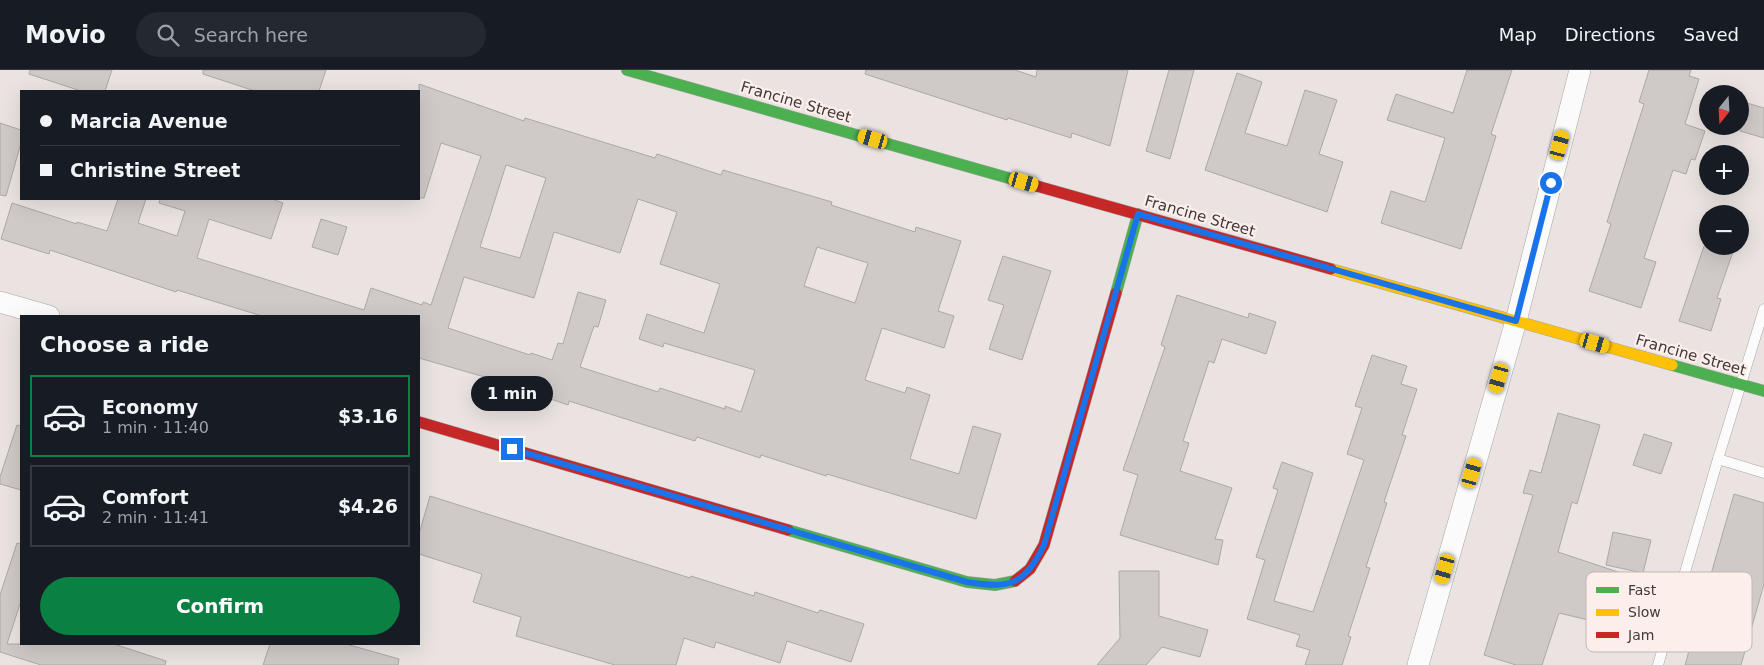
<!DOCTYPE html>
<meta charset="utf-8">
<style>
body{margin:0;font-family:"DejaVu Sans",sans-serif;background:#242831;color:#f1f3f6;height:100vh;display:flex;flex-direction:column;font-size:19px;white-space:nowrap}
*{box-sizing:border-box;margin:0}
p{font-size:16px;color:#9ea1a6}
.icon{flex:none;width:28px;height:28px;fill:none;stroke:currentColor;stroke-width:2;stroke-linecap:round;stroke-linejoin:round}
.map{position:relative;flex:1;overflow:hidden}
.side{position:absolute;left:20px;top:245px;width:400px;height:330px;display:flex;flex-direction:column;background:#171b24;border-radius:0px;box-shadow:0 5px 20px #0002}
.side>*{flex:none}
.banner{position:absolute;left:20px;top:20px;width:400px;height:110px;border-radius:0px;box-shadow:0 5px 20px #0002;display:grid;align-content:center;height:110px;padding:0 20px;background:#171b24}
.needle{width:32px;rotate:198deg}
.buttons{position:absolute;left:1699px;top:15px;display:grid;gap:10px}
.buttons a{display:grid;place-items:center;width:50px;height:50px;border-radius:50%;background:#171b24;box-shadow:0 5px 20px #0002;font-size:25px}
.end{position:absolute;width:22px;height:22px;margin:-11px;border:6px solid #1a73e8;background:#fff;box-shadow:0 0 0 2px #fff}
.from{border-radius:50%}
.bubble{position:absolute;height:35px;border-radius:18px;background:#171b24;box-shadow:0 5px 20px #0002;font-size:16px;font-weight:800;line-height:35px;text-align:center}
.car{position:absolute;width:15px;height:30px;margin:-15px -8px;border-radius:6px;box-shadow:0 0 4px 1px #0007;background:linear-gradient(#f5c518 24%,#345 0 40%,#f5c518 0 76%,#345 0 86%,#f5c518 0)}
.banner b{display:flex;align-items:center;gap:18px;height:48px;font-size:19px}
.banner b+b{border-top:1px solid #363941}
.banner i{width:12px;height:12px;background:#f1f3f6}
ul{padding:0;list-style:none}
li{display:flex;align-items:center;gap:15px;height:82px;margin:0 10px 8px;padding:0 10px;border:2px solid #363941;border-radius:0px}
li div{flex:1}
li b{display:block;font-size:19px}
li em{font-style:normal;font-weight:800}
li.active{border-color:#0b8043}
li>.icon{width:45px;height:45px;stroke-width:1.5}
h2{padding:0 20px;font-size:22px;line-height:60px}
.cta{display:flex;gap:10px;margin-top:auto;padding:10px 20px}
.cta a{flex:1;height:58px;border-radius:30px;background:#0b8043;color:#fff;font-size:20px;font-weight:800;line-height:58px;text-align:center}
header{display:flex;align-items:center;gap:30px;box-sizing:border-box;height:70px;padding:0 25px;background:#171b24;border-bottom:1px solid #363941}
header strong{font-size:24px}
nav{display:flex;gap:28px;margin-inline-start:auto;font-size:18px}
.search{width:350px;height:45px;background:#242831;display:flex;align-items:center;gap:12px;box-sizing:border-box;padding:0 18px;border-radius:28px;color:#9ea1a6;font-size:19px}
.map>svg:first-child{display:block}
</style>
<header>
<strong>Movio</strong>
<div class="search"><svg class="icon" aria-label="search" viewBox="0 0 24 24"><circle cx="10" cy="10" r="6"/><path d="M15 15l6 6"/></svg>Search here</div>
<nav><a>Map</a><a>Directions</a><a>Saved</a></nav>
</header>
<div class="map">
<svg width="1764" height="595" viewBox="0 0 1764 595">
<rect width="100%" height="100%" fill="#eae3e2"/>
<!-- building -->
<g fill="#cfc9c8" stroke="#ada8a7" fill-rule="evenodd">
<polygon points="30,0 112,0 105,21 81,21 29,4"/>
<polygon points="203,0 326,0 319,21 255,21 203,4"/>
<polygon points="866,0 1015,0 1036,7 1037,0 1128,0 1110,76 1072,63 1071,68 1008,48 1007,50 865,4"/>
<polygon points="1169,0 1194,0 1170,89 1146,81"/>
<polygon points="1467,0 1512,0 1491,64 1496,66 1461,179 1381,153 1391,121 1425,132 1445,68 1387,50 1396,24 1453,43"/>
<polygon points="1649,0 1691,0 1689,6 1699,9 1685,54 1705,61 1695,90 1691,89 1686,104 1673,100 1644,188 1656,192 1641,238 1589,221 1611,154 1607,152 1644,34 1639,32"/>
<polygon points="1237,3 1262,12 1245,63 1287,76 1305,20 1337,30 1319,84 1343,92 1327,142 1205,100"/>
<path d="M 419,14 L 524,51 L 525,48 L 655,88 L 657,84 L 721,105 L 723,100 L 832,132 L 831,135 L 915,162 L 916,157 L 961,171 L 938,241 L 954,246 L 944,278 L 882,258 L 865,310 L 905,323 L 907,317 L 930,325 L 910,389 L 959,404 L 973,356 L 1001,364 L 976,449 L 827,404 L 826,406 L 761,385 L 760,388 L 697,367 L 695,371 L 569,331 L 568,335 L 502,312 L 419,288 L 419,246 L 262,246 L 177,220 L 176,222 L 50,180 L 49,184 L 1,169 L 12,133 L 77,154 L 77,152 L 107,161 L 118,129 L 146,129 L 138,153 L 177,166 L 185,141 L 159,133 L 160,129 L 272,129 L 283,133 L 271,169 L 209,149 L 197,188 L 364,240 L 371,218 L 422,235 L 423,232 L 431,235 L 481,86 L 441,73 L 424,128 L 419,128 ZM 506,95 L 546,108 L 520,188 L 480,177 ZM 638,129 L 677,142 L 660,194 L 720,214 L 704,263 L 647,244 L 639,269 L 663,277 L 664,273 L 755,300 L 741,342 L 725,336 L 725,339 L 660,318 L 658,322 L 580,297 L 594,256 L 598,257 L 606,230 L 578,222 L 563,274 L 558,273 L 552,290 L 531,283 L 530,285 L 448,258 L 464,207 L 534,228 L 554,162 L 620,183 ZM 817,177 L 868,193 L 855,233 L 804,216 Z"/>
<polygon points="1740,31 1764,38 1764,68 1740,61"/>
<polygon points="0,53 21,60 21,73 6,126 0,125"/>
<polygon points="321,149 347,157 338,185 312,177"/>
<polygon points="1704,176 1735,176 1717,228 1721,229 1711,261 1679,251"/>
<polygon points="1003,186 1051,201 1022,290 989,279 1004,235 988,230"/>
<polygon points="1177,225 1248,248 1249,243 1276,252 1266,284 1222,269 1214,293 1209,291 1183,371 1189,373 1180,401 1232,418 1215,469 1223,470 1218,495 1120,465 1138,405 1123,400 1165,277 1161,275"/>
<polygon points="1372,285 1407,296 1401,314 1417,319 1402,365 1406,366 1384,432 1387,433 1366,497 1370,498 1348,566 1351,567 1342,595 1305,595 1310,580 1296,576 1300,565 1247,549 1265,490 1256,487 1278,420 1273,418 1282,392 1313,403 1274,531 1313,542 1364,390 1347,384 1362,338 1355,336"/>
<polygon points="1558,343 1600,355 1577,434 1572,432 1558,482 1621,503 1609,555 1559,543 1542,595 1516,595 1484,585 1533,425 1523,423 1530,400 1541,403"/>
<polygon points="17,355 21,356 21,420 0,414 0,407"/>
<polygon points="1644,364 1672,373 1661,404 1633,395"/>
<polygon points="1734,424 1764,433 1764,514 1741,595 1685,595"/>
<polygon points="430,426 690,508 691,506 754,526 755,522 818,543 820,540 864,554 851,592 787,571 780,593 716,572 714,578 684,568 676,595 615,595 516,566 521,547 473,532 482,504 419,484 419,464"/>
<polygon points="1613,462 1651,470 1643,503 1606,495"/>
<polygon points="17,473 21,474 21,531 7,574 114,574 166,591 165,595 41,595 0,582 0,525"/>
<polygon points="1119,501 1159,501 1159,546 1208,560 1200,587 1162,577 1146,595 1097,595 1120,568"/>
<polygon points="270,574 346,574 399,589 398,595 263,595"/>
</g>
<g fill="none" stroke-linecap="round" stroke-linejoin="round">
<defs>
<g id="lane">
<polyline points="1718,389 1764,239"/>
<polyline points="1658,595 1718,389 1764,403"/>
</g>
<g id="street">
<polyline points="0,232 49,246"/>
<polyline points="1418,595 1516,251 1580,0"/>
</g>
<g id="fast">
<polyline points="627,0 1019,111"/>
<polyline points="1116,223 1138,144"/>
<polyline points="1672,295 1764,321"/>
<polyline points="788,460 967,512 995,515 1015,511"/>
</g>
<polyline id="slow" points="1331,199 1672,295"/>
<g id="jam">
<polyline points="1019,111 1331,199"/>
<polyline points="419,352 788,460"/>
<polyline points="1015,511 1030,499 1044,475 1116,223"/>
</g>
</defs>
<!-- lane casing -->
<use href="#lane" stroke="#a9a4a3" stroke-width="11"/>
<!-- street casing -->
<use href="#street" stroke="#a9a4a3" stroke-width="22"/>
<!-- fast casing -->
<use href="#fast" stroke="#a9a4a3" stroke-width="12"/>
<!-- slow casing -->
<use href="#slow" stroke="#a9a4a3" stroke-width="12"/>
<!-- jam casing -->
<use href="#jam" stroke="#a9a4a3" stroke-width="12"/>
<!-- lane -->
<use href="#lane" stroke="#fcfbfb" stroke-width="10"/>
<!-- street -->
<use href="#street" stroke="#fcfbfb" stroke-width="21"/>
<!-- fast -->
<use href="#fast" stroke="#4caf50" stroke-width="11"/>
<!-- slow -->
<use href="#slow" stroke="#ffc107" stroke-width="11"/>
<!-- jam -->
<use href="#jam" stroke="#c62828" stroke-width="11"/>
</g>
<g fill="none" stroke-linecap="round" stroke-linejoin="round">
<!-- route -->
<path stroke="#1a73e8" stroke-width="6" d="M 512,379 L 967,512 C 1011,519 1024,515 1044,475 L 1138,144 L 1516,251 L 1551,113"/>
</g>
<g text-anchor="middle" stroke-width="4.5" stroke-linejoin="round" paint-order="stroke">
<!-- street labels -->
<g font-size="15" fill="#403b3a" stroke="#fceeeb">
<text transform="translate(796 32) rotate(16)" y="5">Francine Street</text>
<text transform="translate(1200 146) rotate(16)" y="5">Francine Street</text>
<text transform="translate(1691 285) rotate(16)" y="5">Francine Street</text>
</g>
</g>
<!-- legend -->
<rect x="1586" y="502" width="166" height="80" rx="8" fill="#fceeeb" stroke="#c4b8b6" stroke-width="1"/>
<rect x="1596" y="517" width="23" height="6" fill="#4caf50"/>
<rect x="1596" y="539" width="23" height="7" fill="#ffc107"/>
<rect x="1596" y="562" width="23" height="6" fill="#c62828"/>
<g font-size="14" fill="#403b3a">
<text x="1628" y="525">Fast</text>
<text x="1628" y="547">Slow</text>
<text x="1628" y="570">Jam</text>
</g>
</svg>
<div class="buttons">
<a><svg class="needle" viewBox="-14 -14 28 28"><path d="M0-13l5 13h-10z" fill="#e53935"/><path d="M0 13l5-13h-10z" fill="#9ea1a6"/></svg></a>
<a>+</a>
<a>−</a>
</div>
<i class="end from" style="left:1551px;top:113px"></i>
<i class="end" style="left:512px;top:379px"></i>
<div class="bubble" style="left:471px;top:306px;width:82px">1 min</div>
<i class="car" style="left:873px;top:69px;rotate:286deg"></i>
<i class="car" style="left:1560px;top:75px;rotate:15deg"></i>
<i class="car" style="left:1024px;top:112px;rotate:106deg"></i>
<i class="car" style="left:1595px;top:273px;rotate:106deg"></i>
<i class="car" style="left:1499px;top:308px;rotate:196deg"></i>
<i class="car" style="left:1472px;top:403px;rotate:16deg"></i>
<i class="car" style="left:1445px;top:499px;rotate:196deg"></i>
<div class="banner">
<b><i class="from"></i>Marcia Avenue</b>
<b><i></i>Christine Street</b>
</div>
<section class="side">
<h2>Choose a ride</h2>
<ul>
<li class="active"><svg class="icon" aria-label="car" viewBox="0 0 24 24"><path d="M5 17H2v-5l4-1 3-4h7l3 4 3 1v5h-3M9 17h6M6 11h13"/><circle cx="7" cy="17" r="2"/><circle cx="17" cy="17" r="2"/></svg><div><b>Economy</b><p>1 min · 11:40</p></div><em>$3.16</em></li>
<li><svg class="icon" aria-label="car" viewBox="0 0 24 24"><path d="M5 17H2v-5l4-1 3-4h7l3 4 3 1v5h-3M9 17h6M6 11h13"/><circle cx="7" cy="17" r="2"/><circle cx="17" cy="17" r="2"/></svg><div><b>Comfort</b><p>2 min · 11:41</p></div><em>$4.26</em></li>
</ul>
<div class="cta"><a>Confirm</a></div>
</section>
</div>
